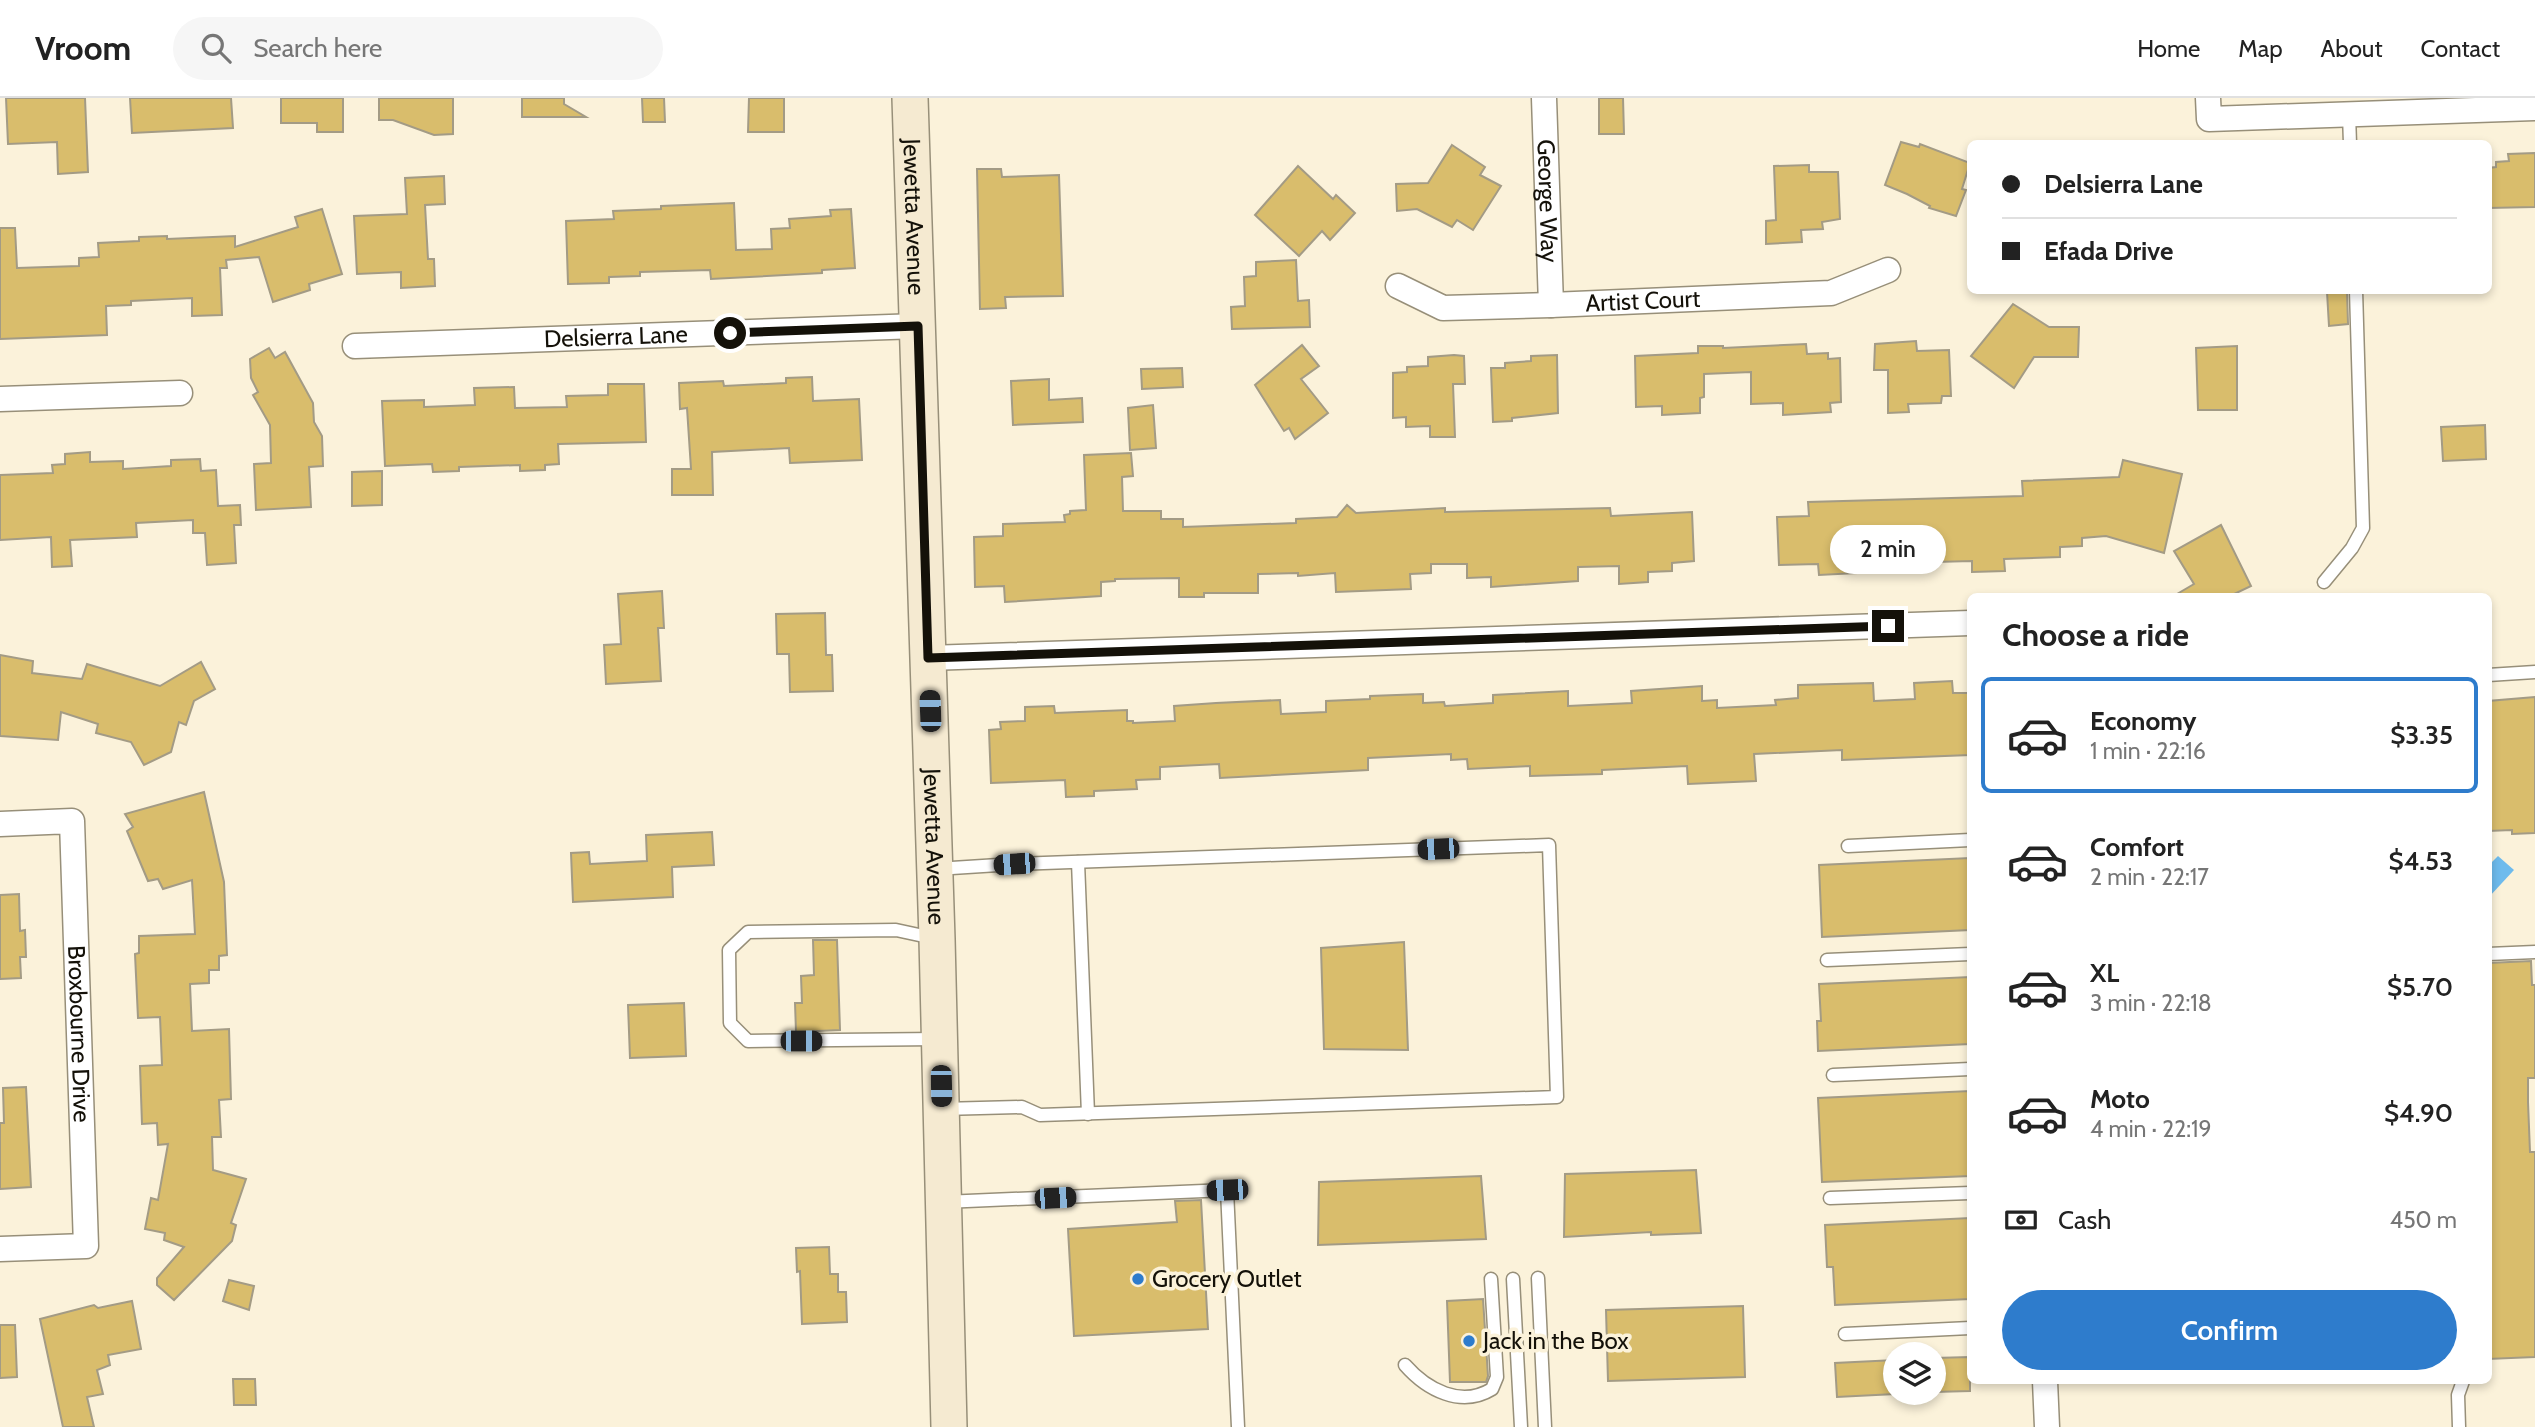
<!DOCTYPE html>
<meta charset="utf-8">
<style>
body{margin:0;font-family:Cabin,sans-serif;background:#f6f6f6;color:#222;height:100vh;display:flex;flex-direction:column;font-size:26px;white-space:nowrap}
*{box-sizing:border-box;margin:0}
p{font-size:23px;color:#767676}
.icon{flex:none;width:38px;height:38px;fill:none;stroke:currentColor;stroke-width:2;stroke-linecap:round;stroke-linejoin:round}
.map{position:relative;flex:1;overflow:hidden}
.details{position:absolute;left:1967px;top:495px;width:525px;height:791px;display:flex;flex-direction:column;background:#fff;border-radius:10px;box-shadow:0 4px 10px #0003}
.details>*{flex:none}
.banner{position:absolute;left:1967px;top:42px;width:525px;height:154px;border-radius:10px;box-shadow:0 4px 10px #0003;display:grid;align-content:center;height:154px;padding:0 35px;background:#fff}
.buttons{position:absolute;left:1883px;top:1244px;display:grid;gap:14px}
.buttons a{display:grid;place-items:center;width:63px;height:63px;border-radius:50%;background:#fff;box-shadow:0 4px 10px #0003;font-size:35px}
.end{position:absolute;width:32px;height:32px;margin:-16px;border:9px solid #141109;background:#fff;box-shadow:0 0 0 4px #fff}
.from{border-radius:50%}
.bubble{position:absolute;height:49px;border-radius:24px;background:#fff;box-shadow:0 4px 10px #0003;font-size:23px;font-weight:600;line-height:49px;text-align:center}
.car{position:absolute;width:21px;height:42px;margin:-21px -10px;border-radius:9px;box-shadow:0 0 5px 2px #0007;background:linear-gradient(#222 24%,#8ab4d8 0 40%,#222 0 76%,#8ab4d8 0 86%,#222 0)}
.banner b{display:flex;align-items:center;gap:24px;height:66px;font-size:26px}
.banner b+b{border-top:2px solid #e0e0e0}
.banner i{width:18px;height:18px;background:#222}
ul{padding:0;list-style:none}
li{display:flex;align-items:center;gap:21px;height:116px;margin:0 14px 10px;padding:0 21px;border:4px solid transparent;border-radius:10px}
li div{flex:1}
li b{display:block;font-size:26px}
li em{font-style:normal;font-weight:600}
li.selected{border-color:#2e7ccc}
li>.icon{width:63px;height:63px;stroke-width:1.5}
h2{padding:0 35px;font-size:32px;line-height:84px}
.pay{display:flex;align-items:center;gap:18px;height:77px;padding:0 35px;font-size:26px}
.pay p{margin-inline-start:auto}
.button{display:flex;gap:14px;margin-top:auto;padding:14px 35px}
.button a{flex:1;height:80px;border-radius:42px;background:#2e7ccc;color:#fff;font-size:28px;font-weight:600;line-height:80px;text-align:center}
header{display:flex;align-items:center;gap:42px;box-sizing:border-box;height:98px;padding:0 35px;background:#fff;border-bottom:2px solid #e0e0e0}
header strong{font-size:33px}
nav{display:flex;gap:38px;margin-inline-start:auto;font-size:24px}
.search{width:490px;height:63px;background:#f6f6f6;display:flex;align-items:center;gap:18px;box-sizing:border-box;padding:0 24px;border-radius:38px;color:#767676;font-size:26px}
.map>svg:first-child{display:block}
</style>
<header>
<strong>Vroom</strong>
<div class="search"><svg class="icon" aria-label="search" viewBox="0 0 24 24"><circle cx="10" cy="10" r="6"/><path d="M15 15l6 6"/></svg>Search here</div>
<nav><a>Home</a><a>Map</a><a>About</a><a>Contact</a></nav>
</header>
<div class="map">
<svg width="2535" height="1329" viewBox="0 0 2535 1329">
<rect width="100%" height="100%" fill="#fbf2da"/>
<!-- water -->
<polygon fill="#6ebbed" points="2498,758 2514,772 2489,799 2489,767"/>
<!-- building -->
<g fill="#d9bd6c" stroke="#a39b85" stroke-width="2">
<polygon points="6,0 85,0 88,74 58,76 57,44 8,46"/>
<polygon points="130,0 231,0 233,30 132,35"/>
<polygon points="281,0 343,0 343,34 317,34 317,25 281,25"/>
<polygon points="379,0 453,0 453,36 434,37 393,22 379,22"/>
<polygon points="522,0 564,0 564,6 586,19 522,19"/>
<polygon points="642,0 664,0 665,24 643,24"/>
<polygon points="749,0 784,0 784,34 748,34"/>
<polygon points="1599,0 1623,0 1624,36 1599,36"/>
<polygon points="1901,44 1919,49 1920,46 1970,65 1962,91 1966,92 1956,118 1929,110 1930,108 1907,96 1885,87"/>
<polygon points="1452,47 1485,69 1480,77 1501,88 1473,132 1457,122 1452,129 1417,111 1397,113 1396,86 1428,85"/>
<polygon points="2535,55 2535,109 2488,110 2488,70 2496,69 2496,64 2509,63 2508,56"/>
<polygon points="1809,67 1809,74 1838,74 1840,121 1822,124 1823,131 1801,132 1802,144 1766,146 1766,123 1776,122 1774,68"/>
<polygon points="1298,68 1333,101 1336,97 1355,115 1330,142 1322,133 1299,158 1255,117"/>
<polygon points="977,71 1001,71 1002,79 1059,77 1063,198 1005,199 1006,210 980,211"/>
<polygon points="444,78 445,106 425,107 428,161 434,161 435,188 401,190 401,174 357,176 354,118 407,116 405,80"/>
<polygon points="734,105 736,152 772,151 771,131 790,130 789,121 831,118 830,112 851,111 855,170 822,172 822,175 711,181 710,172 640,174 640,178 609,179 609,185 568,186 566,123 614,121 613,113 661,111 661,108"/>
<polygon points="322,111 342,176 309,186 310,192 273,204 259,159 226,162 227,170 220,170 222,217 192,218 192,200 131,203 131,207 106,208 107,237 0,241 0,130 15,130 17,170 79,168 79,160 99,159 98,145 139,143 139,139 167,138 167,141 235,138 235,149 298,129 295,119"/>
<polygon points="1296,162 1298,203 1309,202 1310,229 1232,231 1231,209 1245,208 1244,179 1256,178 1256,164"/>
<polygon points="2347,193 2348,226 2329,228 2327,194"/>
<polygon points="2013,206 2049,229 2079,229 2078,259 2034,259 2014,290 1971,258"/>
<polygon points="1916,243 1917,253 1949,252 1951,298 1942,298 1941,305 1908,306 1909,314 1888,315 1888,272 1874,272 1875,246"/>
<polygon points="1806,246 1807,256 1828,255 1828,261 1840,260 1841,304 1830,305 1831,314 1783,317 1783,305 1751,306 1751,274 1704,276 1704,299 1700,300 1700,315 1662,317 1662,308 1636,309 1635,258 1698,255 1698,248 1723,248 1723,250"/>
<polygon points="1302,247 1319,268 1301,281 1328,315 1295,341 1289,330 1284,333 1255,287"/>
<polygon points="2237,248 2237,312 2198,312 2196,250"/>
<polygon points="269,250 275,260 285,254 313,305 314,324 322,338 323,368 309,369 311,409 256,412 254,366 271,365 270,327 253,297 258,294 251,280 250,261"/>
<polygon points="1454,257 1464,258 1465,286 1453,286 1455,339 1430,339 1430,328 1406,329 1406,319 1393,320 1393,275 1407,274 1407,269 1428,268 1428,259"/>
<polygon points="1557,257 1558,315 1512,320 1512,323 1493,324 1491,270 1505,270 1505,265 1531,263 1531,258"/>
<polygon points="1182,270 1183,289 1142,291 1141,271"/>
<polygon points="812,279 813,303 859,301 862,362 790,365 789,350 712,354 713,397 672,397 672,371 691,371 687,310 680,311 679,285 723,283 724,288 786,285 786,280"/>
<polygon points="1049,281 1049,302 1082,300 1083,324 1013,327 1011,283"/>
<polygon points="608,286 644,286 646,344 558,346 559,366 545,367 545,372 520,373 520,367 459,369 459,373 433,374 432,366 385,368 382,303 424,302 424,309 475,307 474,290 514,289 515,310 567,309 566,298 608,297"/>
<polygon points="1153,307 1156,350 1130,352 1128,310"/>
<polygon points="2485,327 2486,361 2443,363 2441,329"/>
<polygon points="90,354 90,364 123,363 123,371 171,368 171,362 200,361 201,373 216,372 218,408 240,407 241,427 234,427 236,465 207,467 205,435 193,435 193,422 136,425 137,439 70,442 72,468 52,469 51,439 0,442 0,377 53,375 52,367 65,366 65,356"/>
<polygon points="1131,355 1133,378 1122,379 1123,413 1161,413 1161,421 1183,421 1183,429 1296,425 1296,421 1337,419 1347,407 1356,415 1445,410 1445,414 1610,410 1611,418 1692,414 1694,463 1672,465 1672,473 1648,474 1648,484 1619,486 1619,468 1578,469 1578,483 1491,489 1491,479 1467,480 1467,466 1431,466 1431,475 1410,476 1411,491 1336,494 1335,475 1298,478 1298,475 1258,476 1258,495 1204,495 1204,499 1179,499 1179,480 1115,481 1115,483 1101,484 1101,498 1005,504 1004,488 975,489 974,439 1003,438 1003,426 1065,424 1064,417 1070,416 1070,413 1086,412 1084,357"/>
<polygon points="2123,362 2182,376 2164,455 2106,438 2082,440 2082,448 2060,449 2060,459 2004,461 2005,473 1972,474 1972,463 1935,464 1935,459 1896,461 1896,473 1819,477 1818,466 1779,467 1777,419 1809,418 1808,404 2023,398 2022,383 2119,379"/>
<polygon points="382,373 382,407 352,408 352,374"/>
<polygon points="2221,427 2251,488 2228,499 2172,499 2194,486 2174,453"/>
<polygon points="662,493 664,530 658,530 661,583 606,586 604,547 621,546 618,496"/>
<polygon points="825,515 826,557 832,557 833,593 790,594 789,556 777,556 776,516"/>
<polygon points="0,557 33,563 32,575 82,581 87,566 160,588 201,564 215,591 194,603 186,627 179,624 171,654 144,667 131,644 96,635 98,626 61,614 58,642 0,638"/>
<polygon points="1952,583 1953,595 1970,595 1970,657 1842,662 1842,652 1754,656 1756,683 1688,686 1687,668 1602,672 1602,676 1530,678 1530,668 1468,671 1467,661 1451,662 1451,656 1368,660 1368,672 1220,680 1219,666 1160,669 1160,681 1136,682 1137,691 1094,693 1094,698 1066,699 1065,682 991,685 989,632 1001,631 1000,624 1025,623 1025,609 1054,608 1055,615 1127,612 1127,623 1133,623 1133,625 1175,623 1174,608 1216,605 1280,602 1281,616 1326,614 1326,603 1370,601 1370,598 1423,596 1423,605 1444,604 1445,608 1493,605 1493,597 1568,593 1568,608 1632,605 1631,593 1702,588 1702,603 1717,602 1717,610 1776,607 1775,602 1798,600 1798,587 1873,585 1874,603 1915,601 1914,585"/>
<polygon points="2535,599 2535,735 2512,736 2512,732 2488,733 2488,603"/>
<polygon points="204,694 224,784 227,857 219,858 219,872 209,872 209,885 190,886 192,933 229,931 231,1001 219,1002 221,1039 212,1039 213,1072 246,1081 231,1125 236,1127 232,1143 174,1202 157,1187 157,1180 184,1149 164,1142 165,1135 145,1131 151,1100 158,1102 168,1046 158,1047 157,1025 142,1026 140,968 162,967 160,919 138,920 135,856 139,855 139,838 195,836 192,782 163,791 158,781 148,783 127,733 133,729 125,716"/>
<polygon points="712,734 714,767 672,769 673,799 573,804 571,755 589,754 590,766 647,763 646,737"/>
<polygon points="1970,760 1970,832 1822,839 1819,767"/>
<polygon points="19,796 20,833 25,832 26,859 20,859 21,880 0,881 0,797"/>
<polygon points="813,842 837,842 840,932 796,934 795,905 802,905 801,878 814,877"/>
<polygon points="1404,844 1408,952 1324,951 1321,850"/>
<polygon points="2531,863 2532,887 2535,887 2535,980 2528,980 2528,1004 2530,1054 2535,1054 2535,1259 2488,1261 2488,865"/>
<polygon points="1970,879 1970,946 1818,953 1817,923 1821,923 1819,886"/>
<polygon points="684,905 686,958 630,960 628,907"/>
<polygon points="26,989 31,1089 0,1091 0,1025 4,1025 3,990"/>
<polygon points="1970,993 1970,1078 1822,1084 1818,1000"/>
<polygon points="1696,1072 1701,1135 1651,1137 1651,1134 1564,1139 1565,1076"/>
<polygon points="1481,1078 1486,1141 1318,1147 1319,1084"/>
<polygon points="1201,1102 1208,1231 1074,1238 1068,1131 1177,1124 1175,1103"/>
<polygon points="1970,1120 1970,1201 1835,1207 1833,1169 1827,1169 1825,1127"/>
<polygon points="829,1149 830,1176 838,1176 838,1194 846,1194 847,1224 802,1226 800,1173 797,1174 796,1150"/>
<polygon points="229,1182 254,1188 249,1212 223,1203"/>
<polygon points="1483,1201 1488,1278 1486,1284 1450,1284 1447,1203"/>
<polygon points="132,1203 141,1251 108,1257 110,1267 97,1272 103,1296 87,1299 94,1329 63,1329 40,1221 94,1207 98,1210"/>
<polygon points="1743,1208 1745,1279 1608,1283 1606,1212"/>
<polygon points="0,1227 15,1227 17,1279 0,1280"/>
<polygon points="1970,1259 1970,1293 1934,1294 1934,1260"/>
<polygon points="1895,1262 1895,1296 1837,1299 1835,1265"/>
<polygon points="233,1281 255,1281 256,1307 234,1307"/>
</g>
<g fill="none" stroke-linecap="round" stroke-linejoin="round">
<defs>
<g id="lane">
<polyline points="2349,16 2350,46"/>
<polyline points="2324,484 2352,450 2363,430 2356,192"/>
<polyline points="2488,577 2535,574"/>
<polyline points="1848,748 1970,742"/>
<polyline points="1078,764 1088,1016"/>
<polyline points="936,771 1014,766 1549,747 1557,999 1040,1017 1022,1009 942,1011"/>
<polyline points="933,840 896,832 748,834 729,852 730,925 748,943 938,941"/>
<polyline points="2488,856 2535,854"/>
<polyline points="1827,862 1970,856"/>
<polyline points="1833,977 1970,971"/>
<polyline points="1830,1100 1970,1095"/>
<polyline points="944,1104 1227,1092 1238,1329"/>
<polyline points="1538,1180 1545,1329"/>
<polyline points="1513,1181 1521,1329"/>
<polyline points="1845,1236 1970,1230"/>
<path d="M 1405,1267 C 1427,1292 1461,1310 1492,1291 L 1497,1279 L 1491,1181"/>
<polyline points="2459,1329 2458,1297 2463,1283"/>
</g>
<g id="street">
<path id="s1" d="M 1544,0 L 1551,207"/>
<polyline points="2208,0 2209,21 2535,10"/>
<path id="s2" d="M 1398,188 L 1443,210 L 1551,207 L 1831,195 L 1888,172"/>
<path id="s3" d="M 355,248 L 918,228"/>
<polyline points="0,301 180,295"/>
<polyline points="928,560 1970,525"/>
<path id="s4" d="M 0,726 L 72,723 L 86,1148 L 0,1151"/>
<polyline points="2045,1283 2047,1329"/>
</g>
<g id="secondary">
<path id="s5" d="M 910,0 L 937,841 L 949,1329"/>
</g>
</defs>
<!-- lane casing -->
<use href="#lane" stroke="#978f79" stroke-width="15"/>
<!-- street casing -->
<use href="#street" stroke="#978f79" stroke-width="27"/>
<!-- secondary casing -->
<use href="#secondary" stroke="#978f79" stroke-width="38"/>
<!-- lane -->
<use href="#lane" stroke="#fff" stroke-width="12"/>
<!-- street -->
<use href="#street" stroke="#fff" stroke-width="24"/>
<!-- secondary -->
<use href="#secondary" stroke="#f5ead1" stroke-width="35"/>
</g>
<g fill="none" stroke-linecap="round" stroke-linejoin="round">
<!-- route -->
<polyline stroke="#141109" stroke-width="9" points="730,235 918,228 928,560 1888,528"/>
</g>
<!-- markers -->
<g fill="#2e7ccc" stroke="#fbf2da" stroke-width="2.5">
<circle cx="1138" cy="1181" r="7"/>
<circle cx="1469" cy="1243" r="7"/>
</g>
<g text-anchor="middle" stroke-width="7" stroke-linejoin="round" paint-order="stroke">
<!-- street labels -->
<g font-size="24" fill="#141109" stroke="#fbf2da">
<text dy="8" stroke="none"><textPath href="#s1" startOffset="103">George Way</textPath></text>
<text dy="8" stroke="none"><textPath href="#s5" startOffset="119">Jewetta Avenue</textPath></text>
<text dy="8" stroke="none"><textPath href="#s2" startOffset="250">Artist Court</textPath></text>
<text dy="8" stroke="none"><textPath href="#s3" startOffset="261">Delsierra Lane</textPath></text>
<text dy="8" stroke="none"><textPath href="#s5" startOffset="749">Jewetta Avenue</textPath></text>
<text dy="8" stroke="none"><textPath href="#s4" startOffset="285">Broxbourne Drive</textPath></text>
</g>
<!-- poi labels -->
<g font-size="24" fill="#141109" stroke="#fbf2da" text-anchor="start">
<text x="1152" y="1189">Grocery Outlet</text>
<text x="1483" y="1251">Jack in the Box</text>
</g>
</g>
</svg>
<div class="buttons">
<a><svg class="icon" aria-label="layers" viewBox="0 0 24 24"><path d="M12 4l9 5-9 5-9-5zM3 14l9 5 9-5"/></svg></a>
</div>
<i class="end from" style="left:730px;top:235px"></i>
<i class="end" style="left:1888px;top:528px"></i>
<div class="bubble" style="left:1830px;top:427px;width:116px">2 min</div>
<i class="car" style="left:930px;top:613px;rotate:358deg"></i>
<i class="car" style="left:1438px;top:751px;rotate:268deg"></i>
<i class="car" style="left:1014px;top:766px;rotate:266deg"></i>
<i class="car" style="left:801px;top:943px;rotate:90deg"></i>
<i class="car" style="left:941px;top:988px;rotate:179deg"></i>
<i class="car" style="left:1227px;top:1092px;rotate:268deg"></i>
<i class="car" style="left:1055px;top:1100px;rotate:87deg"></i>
<div class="banner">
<b><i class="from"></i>Delsierra Lane</b>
<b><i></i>Efada Drive</b>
</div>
<section class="details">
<h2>Choose a ride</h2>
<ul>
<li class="selected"><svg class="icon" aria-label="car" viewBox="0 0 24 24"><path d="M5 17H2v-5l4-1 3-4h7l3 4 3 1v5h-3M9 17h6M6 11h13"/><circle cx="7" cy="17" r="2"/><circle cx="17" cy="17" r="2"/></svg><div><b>Economy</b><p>1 min · 22:16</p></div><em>$3.35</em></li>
<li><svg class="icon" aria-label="car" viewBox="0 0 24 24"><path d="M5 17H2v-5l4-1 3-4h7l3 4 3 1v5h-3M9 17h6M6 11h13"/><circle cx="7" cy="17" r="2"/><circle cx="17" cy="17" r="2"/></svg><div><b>Comfort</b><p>2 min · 22:17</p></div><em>$4.53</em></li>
<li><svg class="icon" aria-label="car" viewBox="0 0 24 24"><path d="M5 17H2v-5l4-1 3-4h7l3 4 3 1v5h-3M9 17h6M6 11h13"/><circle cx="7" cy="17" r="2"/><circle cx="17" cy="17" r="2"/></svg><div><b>XL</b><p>3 min · 22:18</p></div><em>$5.70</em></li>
<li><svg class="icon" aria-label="car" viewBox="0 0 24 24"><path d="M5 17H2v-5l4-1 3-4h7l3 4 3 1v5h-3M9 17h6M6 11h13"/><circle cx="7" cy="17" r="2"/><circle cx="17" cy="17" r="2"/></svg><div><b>Moto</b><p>4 min · 22:19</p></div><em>$4.90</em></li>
</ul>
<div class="pay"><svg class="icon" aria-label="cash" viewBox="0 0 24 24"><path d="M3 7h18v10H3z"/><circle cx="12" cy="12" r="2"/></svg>Cash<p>450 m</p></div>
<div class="button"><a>Confirm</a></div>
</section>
</div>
